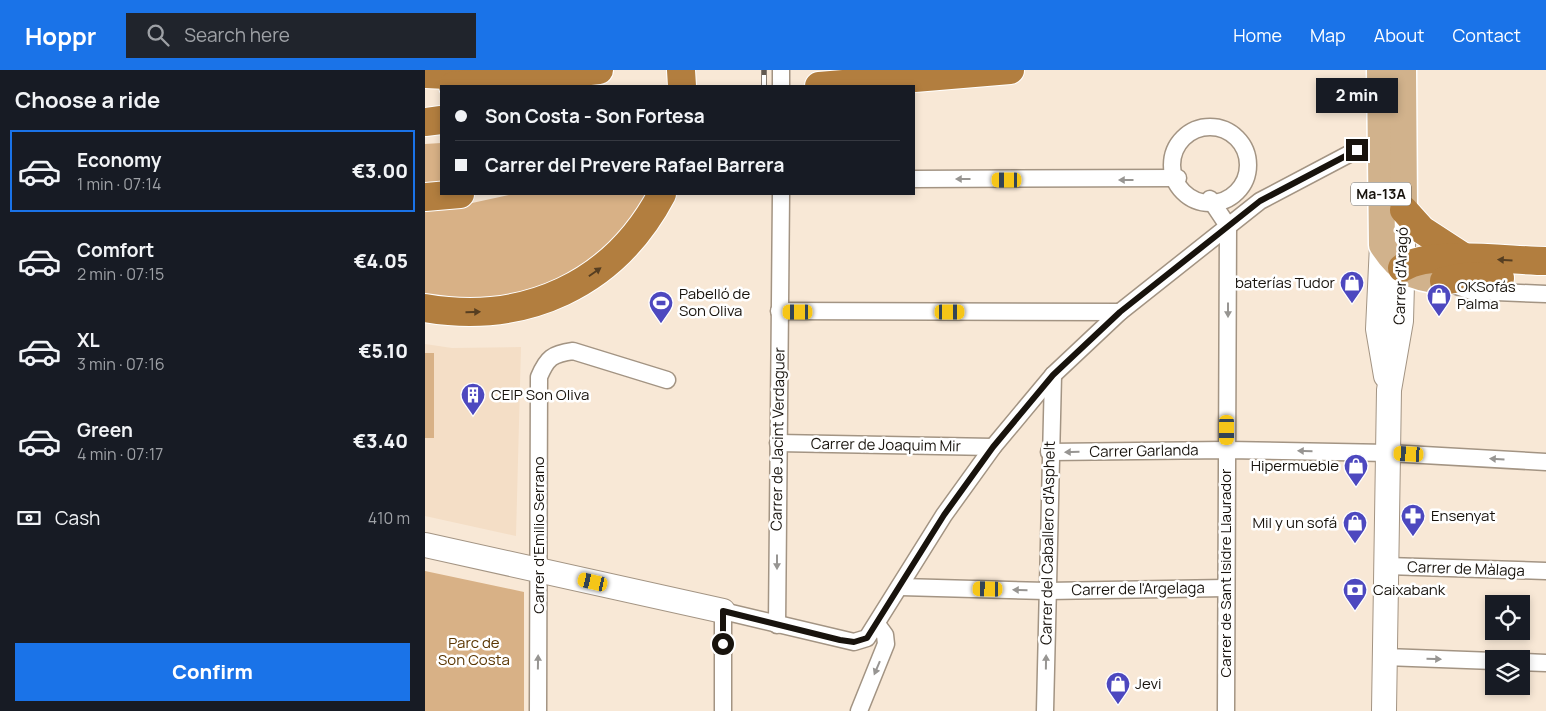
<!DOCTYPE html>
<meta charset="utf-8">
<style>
body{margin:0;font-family:Manrope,sans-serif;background:#20242c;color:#f1f3f6;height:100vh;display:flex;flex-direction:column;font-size:19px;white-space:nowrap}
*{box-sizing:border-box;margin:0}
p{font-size:16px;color:#9ea1a6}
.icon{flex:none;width:28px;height:28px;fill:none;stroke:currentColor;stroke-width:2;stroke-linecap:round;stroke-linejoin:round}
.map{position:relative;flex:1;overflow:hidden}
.panel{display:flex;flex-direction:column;background:#171b24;width:425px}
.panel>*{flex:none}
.top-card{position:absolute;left:15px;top:15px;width:475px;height:110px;border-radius:0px;box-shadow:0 2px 8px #0003;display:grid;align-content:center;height:110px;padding:0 15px;background:#171b24}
.fabs{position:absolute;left:1060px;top:525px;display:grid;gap:10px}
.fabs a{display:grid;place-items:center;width:45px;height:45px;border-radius:0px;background:#171b24;box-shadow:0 2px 8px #0003;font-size:25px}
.end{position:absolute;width:22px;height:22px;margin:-11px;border:6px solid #18130d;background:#fff;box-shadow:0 0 0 2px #fff}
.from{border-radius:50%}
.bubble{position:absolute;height:35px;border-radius:0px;background:#171b24;box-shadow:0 2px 8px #0003;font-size:16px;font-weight:800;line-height:35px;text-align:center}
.car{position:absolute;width:15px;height:30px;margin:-15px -8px;border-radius:6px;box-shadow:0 0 4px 1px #0007;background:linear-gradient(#f5c518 24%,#345 0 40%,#f5c518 0 76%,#345 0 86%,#f5c518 0)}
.top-card b{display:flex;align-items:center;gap:18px;height:48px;font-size:19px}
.top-card b+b{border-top:1px solid #363941}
.top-card i{width:12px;height:12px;background:#f1f3f6}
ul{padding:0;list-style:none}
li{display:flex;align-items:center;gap:15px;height:82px;margin:0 10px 8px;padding:0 5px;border:2px solid transparent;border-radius:0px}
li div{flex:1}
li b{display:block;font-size:19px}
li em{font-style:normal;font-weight:800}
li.on{border-color:#1a73e8}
li>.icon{width:45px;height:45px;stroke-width:1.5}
h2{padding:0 15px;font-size:22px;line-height:60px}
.pay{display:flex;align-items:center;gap:12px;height:55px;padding:0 15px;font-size:19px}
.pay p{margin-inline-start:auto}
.primary-button{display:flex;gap:10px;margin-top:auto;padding:10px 15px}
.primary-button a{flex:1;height:58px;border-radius:0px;background:#1a73e8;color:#fff;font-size:20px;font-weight:800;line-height:58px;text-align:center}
header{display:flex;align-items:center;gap:30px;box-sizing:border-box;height:70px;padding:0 25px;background:#1a73e8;color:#fff}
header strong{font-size:24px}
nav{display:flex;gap:28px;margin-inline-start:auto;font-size:18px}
.search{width:350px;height:45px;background:#20242c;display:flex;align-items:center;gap:12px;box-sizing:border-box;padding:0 18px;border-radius:0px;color:#9ea1a6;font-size:19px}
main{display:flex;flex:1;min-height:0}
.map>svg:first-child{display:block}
</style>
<header>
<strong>Hoppr</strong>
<div class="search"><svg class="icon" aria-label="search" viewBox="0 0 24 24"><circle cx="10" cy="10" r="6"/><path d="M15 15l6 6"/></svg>Search here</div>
<nav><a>Home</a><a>Map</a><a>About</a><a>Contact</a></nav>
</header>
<main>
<section class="panel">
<h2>Choose a ride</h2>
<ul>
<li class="on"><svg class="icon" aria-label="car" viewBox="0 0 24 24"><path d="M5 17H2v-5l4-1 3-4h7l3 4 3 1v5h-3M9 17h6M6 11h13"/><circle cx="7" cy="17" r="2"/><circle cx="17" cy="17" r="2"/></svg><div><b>Economy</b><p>1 min · 07:14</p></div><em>€3.00</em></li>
<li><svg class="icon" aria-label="car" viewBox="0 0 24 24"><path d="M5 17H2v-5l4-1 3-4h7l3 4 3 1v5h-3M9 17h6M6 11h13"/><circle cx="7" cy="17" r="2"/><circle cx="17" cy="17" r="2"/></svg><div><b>Comfort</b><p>2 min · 07:15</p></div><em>€4.05</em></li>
<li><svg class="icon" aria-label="car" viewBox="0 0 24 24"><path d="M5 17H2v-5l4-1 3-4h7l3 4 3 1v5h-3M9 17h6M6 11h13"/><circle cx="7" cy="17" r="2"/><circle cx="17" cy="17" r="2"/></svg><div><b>XL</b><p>3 min · 07:16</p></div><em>€5.10</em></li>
<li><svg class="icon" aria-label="car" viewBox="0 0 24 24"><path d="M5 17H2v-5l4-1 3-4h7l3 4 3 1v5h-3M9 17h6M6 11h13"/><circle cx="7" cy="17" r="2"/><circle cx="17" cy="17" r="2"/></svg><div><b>Green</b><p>4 min · 07:17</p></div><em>€3.40</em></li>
</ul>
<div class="pay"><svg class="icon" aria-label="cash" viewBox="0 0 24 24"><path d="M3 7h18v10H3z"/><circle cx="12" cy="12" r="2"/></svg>Cash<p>410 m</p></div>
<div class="primary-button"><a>Confirm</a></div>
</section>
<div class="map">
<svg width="1121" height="641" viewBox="0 0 1121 641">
<rect width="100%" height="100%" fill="#f8e8d6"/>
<!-- built -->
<polygon fill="#f4dec6" points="0,274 27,278 96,277 91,466 0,446"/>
<!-- green -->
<g fill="#d8b186">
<polygon points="16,73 16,116 0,117 0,74"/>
<polygon points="89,124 226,124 202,159 139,210 63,232 0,225 0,139 24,138"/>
<rect x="0" y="283" width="9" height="85"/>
<polygon points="0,501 99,522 99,641 0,641"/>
</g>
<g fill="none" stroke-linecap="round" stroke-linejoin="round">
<defs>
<g id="street">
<polyline points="356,0 356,16"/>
<circle cx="785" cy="95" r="38"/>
<polyline points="489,109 753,108"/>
<polyline points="785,129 803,156 801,641"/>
<polyline points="1023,213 1046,221 1121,224"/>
<polyline points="354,241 695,242"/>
<polyline points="353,373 568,377"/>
<polyline points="624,382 802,380 963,383 1121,392"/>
<polyline points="962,496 1121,501"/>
<polyline points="476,517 622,521 801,518"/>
<polyline points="352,555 356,124"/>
<polyline points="960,587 1069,591"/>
<polyline points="1096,592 1121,593"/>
<path d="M 113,641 L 114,307 C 122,288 127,284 148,281 L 242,310"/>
<polyline points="298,641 298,541 429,572 442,568 519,445 568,377 628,305 695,242 835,131 926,83 955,73"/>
<polyline points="434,641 461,574 460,565 452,554"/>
<polyline points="620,641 628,305"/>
</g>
<g id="secondary">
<polyline points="957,175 953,259 961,306"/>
<polyline points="0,475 298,541"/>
<polyline points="959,641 964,320 976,251 979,140"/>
</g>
<g id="primary">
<path d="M 955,0 L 957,175 C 974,201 988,209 1019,211"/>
<polyline points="978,0 979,140"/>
</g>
<g id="highway">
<polyline points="256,0 257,16"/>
<polyline points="0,4 22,5 46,14"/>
<polyline points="28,16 174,0"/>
<polyline points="394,16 585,0"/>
<polyline points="0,52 16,50"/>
<polyline points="0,127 35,124"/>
<polyline points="979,140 997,160 1040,188"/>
<path d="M 977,198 C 1007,179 1084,191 1121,191"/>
<polyline points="1019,211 1044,206 1075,208"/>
<path d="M 0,238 C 100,255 189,215 237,124"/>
</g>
</defs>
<!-- street casing -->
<use href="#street" stroke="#a39483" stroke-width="19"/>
<!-- secondary casing -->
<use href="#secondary" stroke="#a39483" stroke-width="26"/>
<!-- primary casing -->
<use href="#primary" stroke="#fff" stroke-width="29"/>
<!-- highway casing -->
<use href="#highway" stroke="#fff" stroke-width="30"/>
<!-- street -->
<use href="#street" stroke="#fff" stroke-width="16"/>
<!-- secondary -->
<use href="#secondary" stroke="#fff" stroke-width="24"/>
<!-- primary -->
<use href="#primary" stroke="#d1b28c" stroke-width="26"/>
<!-- highway -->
<use href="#highway" stroke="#b27e3f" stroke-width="28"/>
<defs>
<polyline id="rail" points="339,16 339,0"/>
</defs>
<!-- rail casing -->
<use href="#rail" stroke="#635a50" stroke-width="5.5"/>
<!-- rail -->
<use href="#rail" stroke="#fff" stroke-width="4" stroke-dasharray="11" stroke-linecap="butt"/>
</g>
<!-- one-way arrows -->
<defs><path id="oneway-solid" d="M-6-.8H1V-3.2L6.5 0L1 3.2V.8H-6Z" transform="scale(1.25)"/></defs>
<g fill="#979592">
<use href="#oneway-solid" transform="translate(538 109) rotate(-180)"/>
<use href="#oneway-solid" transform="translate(701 110) rotate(-180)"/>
<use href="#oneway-solid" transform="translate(803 240) rotate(90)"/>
<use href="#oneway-solid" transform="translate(880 381) rotate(-179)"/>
<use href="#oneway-solid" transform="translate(647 382) rotate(179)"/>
<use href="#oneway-solid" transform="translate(1072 389) rotate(-177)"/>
<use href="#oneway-solid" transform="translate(352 492) rotate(90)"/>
<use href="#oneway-solid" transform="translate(595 520) rotate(-179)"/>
<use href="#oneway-solid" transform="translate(1009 589) rotate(2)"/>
<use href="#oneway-solid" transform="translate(113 592) rotate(-89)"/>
<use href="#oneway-solid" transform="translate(621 592) rotate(-89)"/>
<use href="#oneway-solid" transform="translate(452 598) rotate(113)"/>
</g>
<g fill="#563e21">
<use href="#oneway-solid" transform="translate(1080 190) rotate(-177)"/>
<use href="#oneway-solid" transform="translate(170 202) rotate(-35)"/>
<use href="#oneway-solid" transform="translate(48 242) rotate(-1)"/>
</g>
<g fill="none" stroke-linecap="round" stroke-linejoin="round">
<!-- route -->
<polyline stroke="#18130d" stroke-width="6" points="298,574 298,541 415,570 429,572 442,568 519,445 568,377 628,305 695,242 835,131 932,80"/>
</g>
<!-- icons -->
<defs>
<symbol id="shop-pin" viewBox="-11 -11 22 30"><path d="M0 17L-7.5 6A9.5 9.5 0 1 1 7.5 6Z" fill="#4d48bf" stroke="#fff"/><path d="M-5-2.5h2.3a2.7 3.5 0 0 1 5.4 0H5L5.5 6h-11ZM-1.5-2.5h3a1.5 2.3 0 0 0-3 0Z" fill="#fff"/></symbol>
<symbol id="stadium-pin" viewBox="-11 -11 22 30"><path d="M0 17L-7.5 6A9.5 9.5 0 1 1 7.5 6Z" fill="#4d48bf" stroke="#fff"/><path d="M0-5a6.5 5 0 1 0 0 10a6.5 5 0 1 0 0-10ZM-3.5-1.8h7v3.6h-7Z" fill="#fff"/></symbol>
<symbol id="building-pin" viewBox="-11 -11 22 30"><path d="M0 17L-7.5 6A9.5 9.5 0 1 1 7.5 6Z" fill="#4d48bf" stroke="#fff"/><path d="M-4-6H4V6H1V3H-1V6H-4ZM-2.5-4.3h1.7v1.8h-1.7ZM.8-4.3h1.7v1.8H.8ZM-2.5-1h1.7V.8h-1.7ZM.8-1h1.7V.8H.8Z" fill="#fff"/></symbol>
<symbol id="pharmacy-pin" viewBox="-11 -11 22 30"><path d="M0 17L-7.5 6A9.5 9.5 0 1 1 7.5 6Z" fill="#4d48bf" stroke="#fff"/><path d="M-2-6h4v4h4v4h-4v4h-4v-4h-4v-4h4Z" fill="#fff"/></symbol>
<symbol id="bank-pin" viewBox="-11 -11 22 30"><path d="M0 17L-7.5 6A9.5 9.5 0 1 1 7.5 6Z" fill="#4d48bf" stroke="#fff"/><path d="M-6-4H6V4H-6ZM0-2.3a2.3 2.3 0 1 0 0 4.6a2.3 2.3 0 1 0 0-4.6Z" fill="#fff"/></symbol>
</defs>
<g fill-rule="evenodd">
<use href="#shop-pin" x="913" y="199" width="28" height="38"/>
<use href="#shop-pin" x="1000" y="212" width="28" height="38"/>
<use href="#stadium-pin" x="222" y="219" width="28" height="38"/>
<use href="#building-pin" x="34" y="311" width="28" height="38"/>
<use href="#shop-pin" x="917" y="382" width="28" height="38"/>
<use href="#pharmacy-pin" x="974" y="432" width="28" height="38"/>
<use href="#shop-pin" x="916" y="439" width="28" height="38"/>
<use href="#bank-pin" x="916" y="506" width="28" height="38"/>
<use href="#shop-pin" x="679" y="600" width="28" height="38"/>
</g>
<g text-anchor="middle" stroke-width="5" stroke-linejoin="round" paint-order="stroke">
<!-- shield labels -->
<rect fill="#fff" stroke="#5d5a56" stroke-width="1" x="926" y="112.5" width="60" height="23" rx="4"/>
<g font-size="14" font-weight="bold" fill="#18130d">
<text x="956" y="129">Ma-13A</text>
</g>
<!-- street labels -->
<g font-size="15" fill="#18130d" stroke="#fff">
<text transform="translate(976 206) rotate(-88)" y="5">Carrer d'Aragó</text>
<text transform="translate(353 369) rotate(-89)" y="5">Carrer de Jacint Verdaguer</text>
<text transform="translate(461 375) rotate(1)" y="5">Carrer de Joaquim Mir</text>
<text transform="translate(719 381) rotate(-1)" y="5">Carrer Garlanda</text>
<text transform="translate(114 465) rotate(-90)" y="5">Carrer d'Emilio Serrano</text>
<text transform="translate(623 473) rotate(-89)" y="5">Carrer del Caballero d'Asphelt</text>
<text transform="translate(1041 499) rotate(2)" y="5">Carrer de Màlaga</text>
<text transform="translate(801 503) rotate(-90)" y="5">Carrer de Sant Isidre Llaurador</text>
<text transform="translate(713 519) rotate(-1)" y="5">Carrer de l'Argelaga</text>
</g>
<!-- poi labels -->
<g font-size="15" fill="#18130d" stroke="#fff" text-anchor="start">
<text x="910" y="218" text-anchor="end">baterías Tudor</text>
<text x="1032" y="222">OKSofás<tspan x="1032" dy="17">Palma</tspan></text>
<text x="254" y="229">Pabelló de<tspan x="254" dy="17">Son Oliva</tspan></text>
<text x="66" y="330">CEIP Son Oliva</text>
<text x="914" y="401" text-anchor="end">Hipermueble</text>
<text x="1006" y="451">Ensenyat</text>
<text x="912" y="458" text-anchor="end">Mil y un sofá</text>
<text x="948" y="525">Caixabank</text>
<text x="710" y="619">Jevi</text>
</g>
<!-- park labels -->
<g font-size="15" fill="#5a3602" stroke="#fff">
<text x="49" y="578">Parc de<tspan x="49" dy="17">Son Costa</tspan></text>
</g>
</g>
</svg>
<div class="fabs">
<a><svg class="icon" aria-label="locate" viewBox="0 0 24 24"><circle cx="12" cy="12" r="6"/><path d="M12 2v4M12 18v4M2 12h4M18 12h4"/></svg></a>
<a><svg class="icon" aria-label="layers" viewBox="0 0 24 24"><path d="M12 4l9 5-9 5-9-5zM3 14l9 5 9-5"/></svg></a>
</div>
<i class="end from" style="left:298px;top:574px"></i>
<i class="end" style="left:932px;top:80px"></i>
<div class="bubble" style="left:891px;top:8px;width:82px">2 min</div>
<i class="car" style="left:582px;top:110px;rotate:270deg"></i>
<i class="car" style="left:373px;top:242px;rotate:270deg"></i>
<i class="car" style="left:525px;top:242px;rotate:90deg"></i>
<i class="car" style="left:802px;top:360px;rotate:180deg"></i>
<i class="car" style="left:984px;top:384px;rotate:273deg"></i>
<i class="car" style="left:168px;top:512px;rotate:283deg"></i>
<i class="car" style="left:563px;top:519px;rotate:271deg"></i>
<div class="top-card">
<b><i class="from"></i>Son Costa - Son Fortesa</b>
<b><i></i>Carrer del Prevere Rafael Barrera</b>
</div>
</div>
</main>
